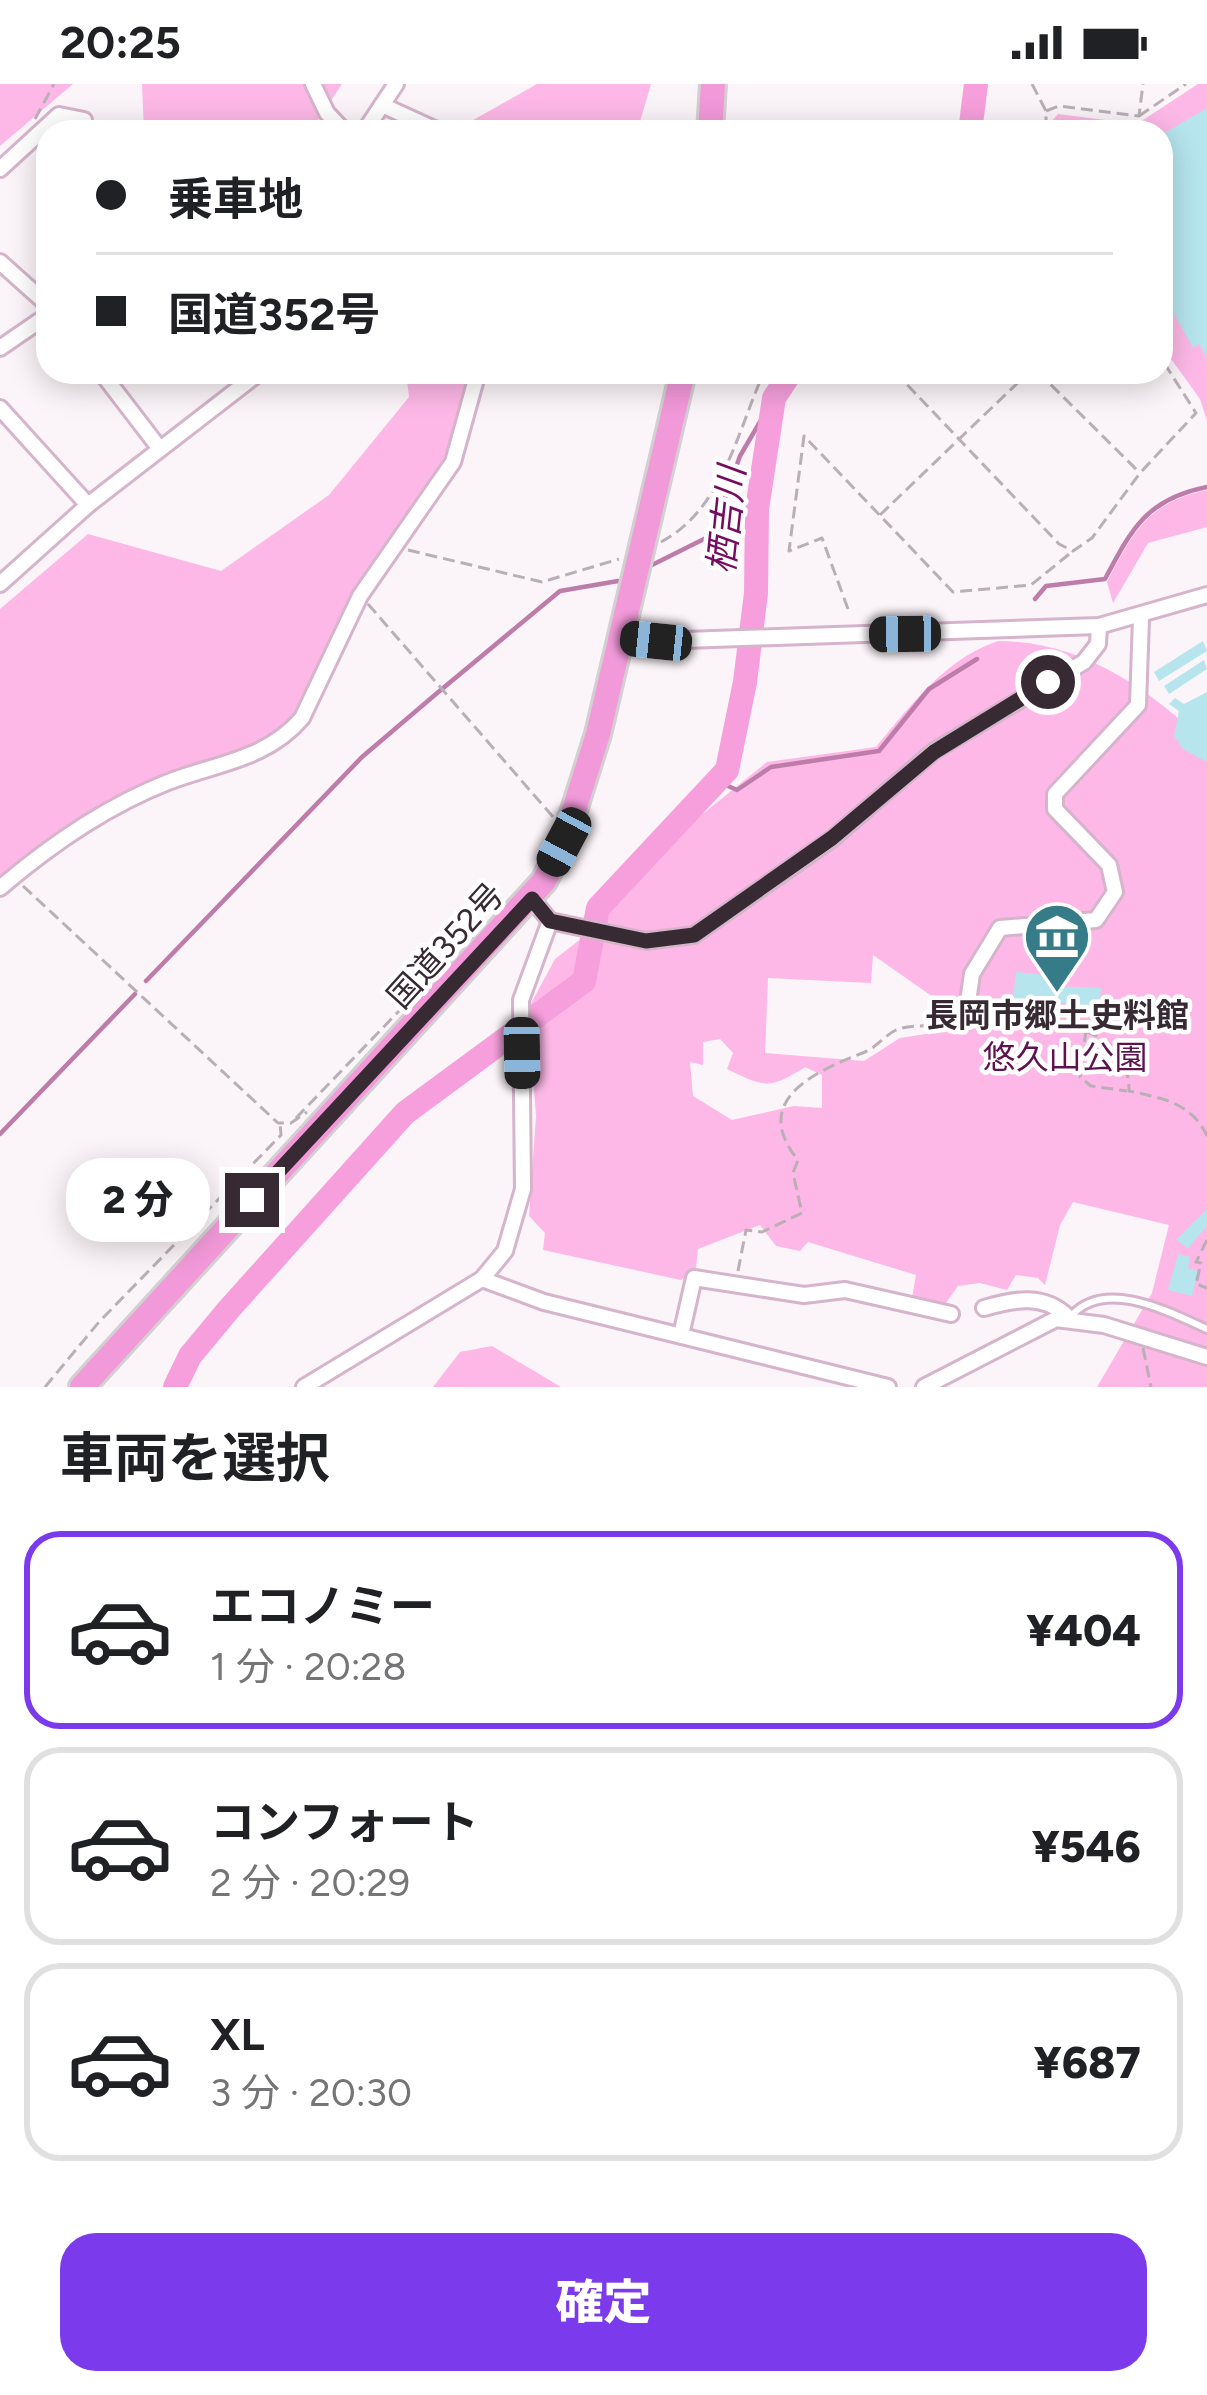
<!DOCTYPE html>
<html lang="ja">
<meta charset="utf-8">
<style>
body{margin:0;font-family:Figtree,"Noto Sans JP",sans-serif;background:#f2f2f2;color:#202124;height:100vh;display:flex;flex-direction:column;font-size:45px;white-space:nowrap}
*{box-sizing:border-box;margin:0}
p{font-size:39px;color:#757577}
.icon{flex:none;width:66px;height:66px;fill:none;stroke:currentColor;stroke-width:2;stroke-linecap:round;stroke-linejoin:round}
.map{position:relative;height:1303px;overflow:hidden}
.side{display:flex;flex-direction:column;background:#fff;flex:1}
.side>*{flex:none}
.banner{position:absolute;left:36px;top:36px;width:1137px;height:264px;border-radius:36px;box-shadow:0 6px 30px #0003;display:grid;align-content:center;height:264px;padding:0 60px;background:#fff}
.end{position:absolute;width:54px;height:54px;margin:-27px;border:15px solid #382a33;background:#fff;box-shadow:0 0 0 6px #fff}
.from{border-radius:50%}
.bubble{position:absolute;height:84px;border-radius:36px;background:#fff;box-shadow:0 6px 30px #0003;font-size:39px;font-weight:800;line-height:84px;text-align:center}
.car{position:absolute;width:36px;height:72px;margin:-36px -18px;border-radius:15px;box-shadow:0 0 9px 3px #0007;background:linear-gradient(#222 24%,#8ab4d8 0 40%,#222 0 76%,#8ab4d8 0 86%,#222 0)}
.banner b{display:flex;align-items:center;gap:42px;height:114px;font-size:45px}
.banner b+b{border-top:3px solid #e0e0e0}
.banner i{width:30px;height:30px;background:#202124}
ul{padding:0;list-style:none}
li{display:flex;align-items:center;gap:36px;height:198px;margin:0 24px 18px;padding:0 36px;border:6px solid #e0e0e0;border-radius:36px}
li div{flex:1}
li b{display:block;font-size:45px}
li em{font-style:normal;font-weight:800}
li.active{border-color:#7c3aed}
li>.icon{width:108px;height:108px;stroke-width:1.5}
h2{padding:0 60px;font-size:54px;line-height:144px}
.button{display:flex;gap:24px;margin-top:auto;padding:24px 60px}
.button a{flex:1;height:138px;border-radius:36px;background:#7c3aed;color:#fff;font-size:48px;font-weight:800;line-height:138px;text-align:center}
.status{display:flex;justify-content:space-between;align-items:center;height:84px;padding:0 60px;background:#fff;direction:ltr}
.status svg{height:33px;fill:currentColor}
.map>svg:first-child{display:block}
</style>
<div class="status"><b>20:25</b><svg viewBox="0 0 49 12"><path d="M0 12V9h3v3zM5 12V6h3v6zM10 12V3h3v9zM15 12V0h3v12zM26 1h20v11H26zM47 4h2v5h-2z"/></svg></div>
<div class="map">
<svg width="1207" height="1303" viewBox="0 0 1207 1303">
<rect width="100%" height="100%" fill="#fbf4f8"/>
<!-- green -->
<g fill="#fdb8e7" fill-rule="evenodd">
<polygon points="0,0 73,0 0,62"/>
<polygon points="142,0 342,0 310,48 144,48"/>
<polygon points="537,0 651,0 637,48 452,48"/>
<polygon points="1198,0 1207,0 1207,336 1200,315 1161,261 1161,48 1054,48 1050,39 1058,30 1137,40"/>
<path d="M 406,288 L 468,288 L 448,370 L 354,506 L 290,636 L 276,650 C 173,698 90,714 0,792 L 0,525 L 88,450 L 221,487 L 329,411 L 409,313 Z"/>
<path d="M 1207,406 L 1207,443 L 1148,459 L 1113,519 L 1107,498 C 1133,447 1149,418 1207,406 Z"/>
<path d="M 998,557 C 1080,557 1150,604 1207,661 L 1207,1303 L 1097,1303 L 1152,1209 L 1169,1141 L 1073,1118 L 1060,1141 L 1045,1201 L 1038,1194 L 1016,1191 L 1007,1206 L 980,1199 L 958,1202 L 943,1223 L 912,1214 L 916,1191 L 808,1158 L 800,1167 L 776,1162 L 760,1141 L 698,1165 L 696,1184 L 681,1196 L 543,1166 L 545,1149 L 529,1132 L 536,1032 L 528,925 L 555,875 L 582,854 L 664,761 L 767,678 L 876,663 C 911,621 945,575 998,557 ZM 873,871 L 936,915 L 926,950 L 900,954 L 864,977 L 765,969 L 768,894 L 871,899 ZM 720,955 L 733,969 L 727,985 C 764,1003 769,1006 805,983 L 822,991 L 822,1024 L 794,1022 L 732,1036 L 693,1012 L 690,978 L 703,981 L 703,958 Z"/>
<polygon points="492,1262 561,1303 433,1303 460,1268"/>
</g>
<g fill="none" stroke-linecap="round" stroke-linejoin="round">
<!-- stream -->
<g stroke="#bd7ca9" stroke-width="4.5">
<polyline points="652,481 712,451 740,372 774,314"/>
<path d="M 1035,515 L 1046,502 L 1105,495 C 1132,444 1147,415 1207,403"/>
<polyline points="719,698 737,706 771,683 879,667 929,605 977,575"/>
<polyline points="146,897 362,673 436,610 560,507 618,497"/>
<polyline points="0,1050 135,910"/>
</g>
<!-- river -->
<g stroke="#f69fdc" stroke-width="24">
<polyline points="970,48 976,0"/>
<polyline points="175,1303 190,1272 229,1225 405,1029 584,897 598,824 727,686 745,598 756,509 757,425 774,314 791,288"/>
</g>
</g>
<!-- building -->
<g fill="#b6e5ee">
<polygon points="1207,24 1207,274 1199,260 1193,264 1161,207 1161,51"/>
<polygon points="1203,557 1207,567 1159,597 1154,588"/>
<polygon points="1204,576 1207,585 1169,610 1164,602"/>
<polygon points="1207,608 1207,677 1205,677 1183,665 1174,652 1179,627 1169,620 1175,614 1184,620"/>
<polygon points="1016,888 1054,892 1053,902 1101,904 1099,928 1052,916 1050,930 1021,930 1012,925"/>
<polygon points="1207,1125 1207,1142 1188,1164 1176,1156"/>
<polygon points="1178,1170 1190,1173 1188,1184 1198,1187 1192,1212 1168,1206"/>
</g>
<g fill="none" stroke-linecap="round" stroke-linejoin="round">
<defs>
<path id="lane" d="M 1072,1231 C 1106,1194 1169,1228 1207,1245"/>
<g id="street">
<polyline points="313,0 327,29 345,48"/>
<polyline points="382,21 441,48"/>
<polyline points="364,48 396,0"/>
<polyline points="0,85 59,31 84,36"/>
<polyline points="0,178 48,221"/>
<polyline points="0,264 48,231"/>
<polyline points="101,288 160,365"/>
<polyline points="0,324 88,421"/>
<polyline points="0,500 88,421 260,288"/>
<polyline points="620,553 656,557 1099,542 1207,511"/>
<path d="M 0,804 C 49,762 107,722 168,698 C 217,679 266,676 302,634 L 360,512 L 453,378 L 478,288"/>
<polyline points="532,815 550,837 646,857 694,851 832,755 934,667 1084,578 1098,560 1099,542"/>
<polyline points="965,939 972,890 1000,844 1096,836 1115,808 1109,781 1055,725 1055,710 1138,621 1141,534"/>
<polyline points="482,1195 544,1218 888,1303"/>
<path d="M 984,1224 C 1014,1215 1045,1209 1069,1234"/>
<polyline points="681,1251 694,1194 804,1211 845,1206 951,1230"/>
<polyline points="304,1303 482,1195 505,1167 523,1105 521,916 550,837"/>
<polyline points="924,1303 1056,1235 1104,1241 1207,1273"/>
</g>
<g id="highway">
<polyline points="710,48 713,0"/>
<polyline points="82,1303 544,797 564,758 598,650 683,288"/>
</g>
</defs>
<!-- lane casing -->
<use href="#lane" stroke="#d6b4cb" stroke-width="12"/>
<!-- street casing -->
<use href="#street" stroke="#d6b4cb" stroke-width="20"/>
<!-- highway casing -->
<use href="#highway" stroke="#d3d0d2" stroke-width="30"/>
<!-- path -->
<g stroke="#b9afb5" stroke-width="3" stroke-dasharray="12 6" stroke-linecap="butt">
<polyline points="1032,0 1046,27 1046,48"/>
<polyline points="1046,27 1059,22 1139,32 1143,0"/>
<polyline points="1139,32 1186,0"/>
<polyline points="35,35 54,0"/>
<polyline points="895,288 1059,460 1073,467 1092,454 1140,389 1196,329 1161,274"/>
<polyline points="1038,288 1139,388"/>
<polyline points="880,431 1029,288"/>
<path d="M 661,458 C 723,425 737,348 764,288"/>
<polyline points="408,466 542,498 619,475"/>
<polyline points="368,520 554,734"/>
<polyline points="848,525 822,454 789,467 804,352 953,508 1031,501 1073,467"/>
<polyline points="23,802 278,1039 291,1039 307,1028"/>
<path d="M 979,939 C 1034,939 1129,930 1129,1007 C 1162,1014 1192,1019 1207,1052"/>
<polyline points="1086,946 1080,993 1091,1002 1127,1007"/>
<polyline points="296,1034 399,927"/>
<polyline points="1207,1156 1196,1178 1201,1179 1196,1200 1207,1204"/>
<path d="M 738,1187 L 746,1146 L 762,1148 L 802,1129 L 793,1089 L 798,1076 C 748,1015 819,986 865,968 C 877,963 885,951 896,946 C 911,940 936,942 953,943"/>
<polyline points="1143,1264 1151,1303"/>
<polyline points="45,1303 99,1238 281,1051 280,1039"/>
</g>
<!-- lane -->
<use href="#lane" stroke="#fff" stroke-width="6"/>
<!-- street -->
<use href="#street" stroke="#fff" stroke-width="14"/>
<!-- highway -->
<use href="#highway" stroke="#f299d9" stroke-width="24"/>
</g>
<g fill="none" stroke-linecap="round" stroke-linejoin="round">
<!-- route -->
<polyline stroke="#382a33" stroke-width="15" points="252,1116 532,815 550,837 646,857 694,851 832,754 934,668 1048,598"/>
</g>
<!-- icons -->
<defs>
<symbol id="museum-pin" viewBox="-11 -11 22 30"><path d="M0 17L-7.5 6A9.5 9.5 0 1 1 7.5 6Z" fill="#367c88" stroke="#fff"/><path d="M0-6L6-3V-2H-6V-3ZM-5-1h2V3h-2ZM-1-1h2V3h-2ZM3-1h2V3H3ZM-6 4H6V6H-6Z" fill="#fff"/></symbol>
</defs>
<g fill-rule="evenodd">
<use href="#museum-pin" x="1019" y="814" width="76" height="104"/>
</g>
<g text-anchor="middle" stroke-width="9" stroke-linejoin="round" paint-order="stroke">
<!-- street labels -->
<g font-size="33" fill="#382a33" stroke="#fff">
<text transform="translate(445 861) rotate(-48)" y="12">国道352号</text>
</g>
<!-- poi labels -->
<g font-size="33" font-weight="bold" fill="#382a33" stroke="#fff">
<text x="1057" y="943">長岡市郷土史料館</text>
</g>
<!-- park labels -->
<g font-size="33" fill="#5e134e" stroke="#fff">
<text x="1065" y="985">悠久山公園</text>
</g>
<!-- water labels -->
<g font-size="36" font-style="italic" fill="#740c60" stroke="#fff">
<text transform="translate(726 436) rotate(-84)" y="13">栖吉川</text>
</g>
</g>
</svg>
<i class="end from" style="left:1048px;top:598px"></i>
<i class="end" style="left:252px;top:1116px"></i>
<div class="bubble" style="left:66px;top:1074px;width:144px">2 分</div>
<i class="car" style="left:905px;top:550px;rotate:269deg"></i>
<i class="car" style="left:656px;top:557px;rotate:276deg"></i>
<i class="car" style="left:564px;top:758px;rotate:208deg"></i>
<i class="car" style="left:522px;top:969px;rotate:179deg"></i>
<div class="banner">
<b><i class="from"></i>乗車地</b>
<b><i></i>国道352号</b>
</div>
</div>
<section class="side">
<h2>車両を選択</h2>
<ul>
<li class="active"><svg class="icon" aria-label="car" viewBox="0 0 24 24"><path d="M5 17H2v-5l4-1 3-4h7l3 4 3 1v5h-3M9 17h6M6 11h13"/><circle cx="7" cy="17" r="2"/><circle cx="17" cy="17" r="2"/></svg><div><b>エコノミー</b><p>1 分 · 20:28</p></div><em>¥404</em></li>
<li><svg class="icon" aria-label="car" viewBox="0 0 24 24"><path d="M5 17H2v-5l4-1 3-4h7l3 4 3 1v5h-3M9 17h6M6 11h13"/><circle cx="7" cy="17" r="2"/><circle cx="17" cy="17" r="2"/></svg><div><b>コンフォート</b><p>2 分 · 20:29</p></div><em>¥546</em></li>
<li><svg class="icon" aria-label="car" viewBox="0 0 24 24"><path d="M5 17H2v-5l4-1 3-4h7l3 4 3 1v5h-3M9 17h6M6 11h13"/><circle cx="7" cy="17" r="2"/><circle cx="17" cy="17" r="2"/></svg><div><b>XL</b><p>3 分 · 20:30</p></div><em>¥687</em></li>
</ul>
<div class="button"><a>確定</a></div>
</section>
